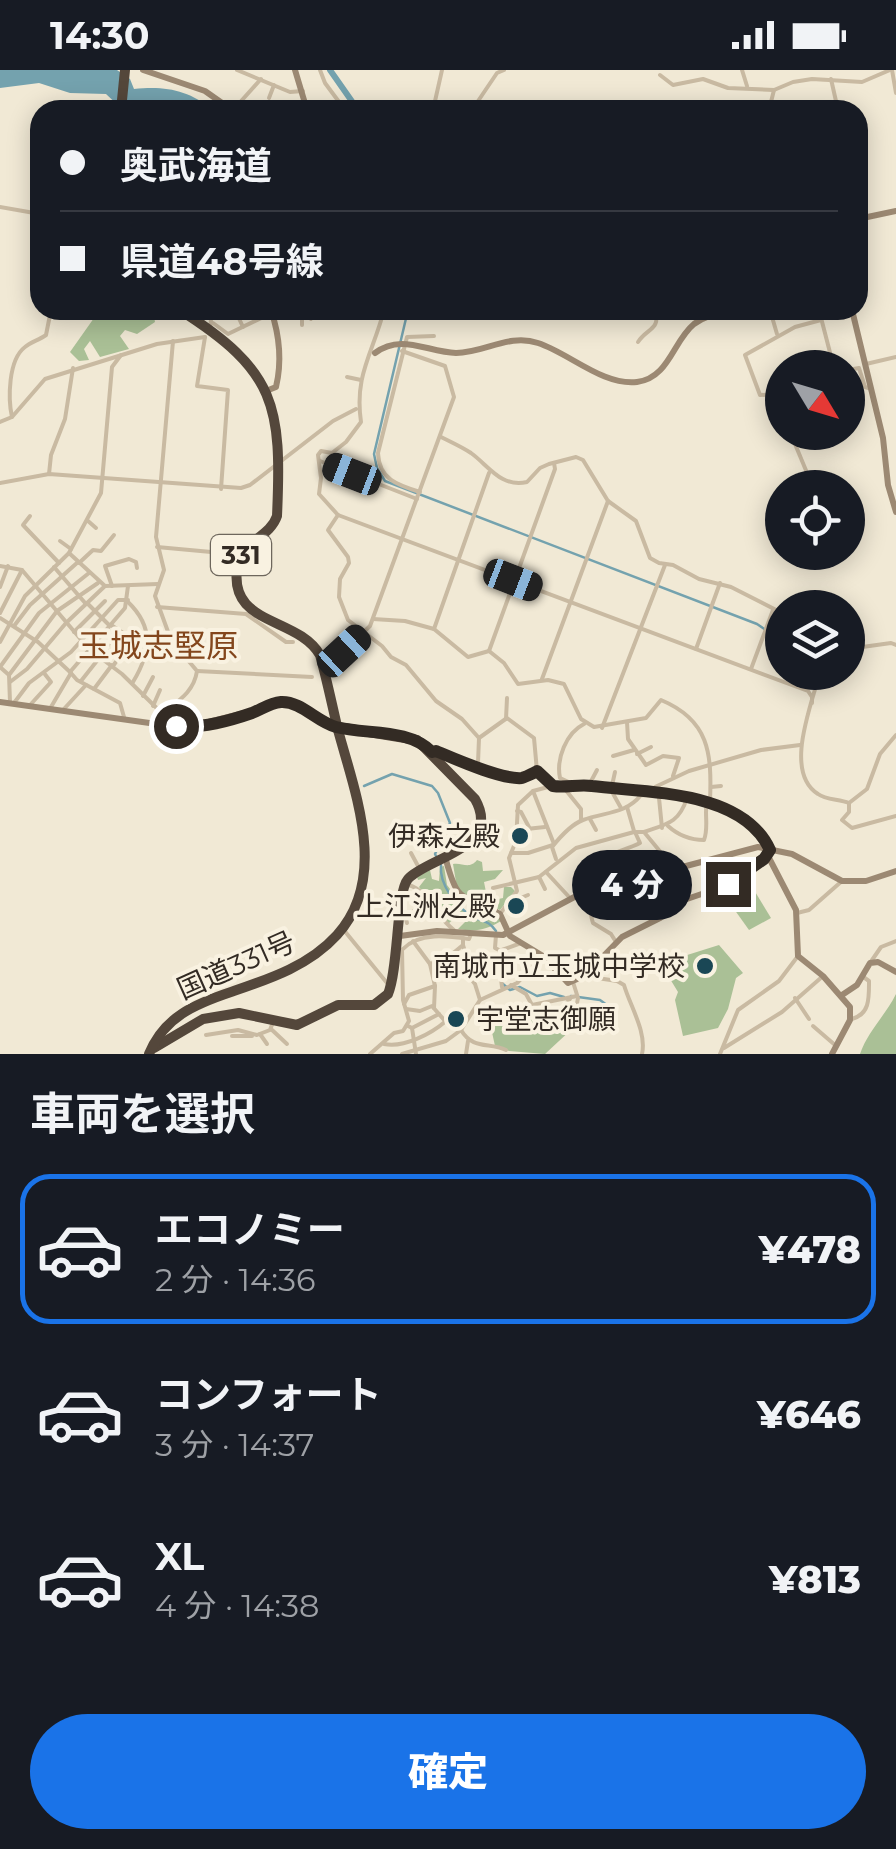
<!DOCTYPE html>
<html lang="ja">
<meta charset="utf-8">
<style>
body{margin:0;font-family:Montserrat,"Noto Sans JP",sans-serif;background:#20242c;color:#f1f3f6;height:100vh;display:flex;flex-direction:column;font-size:38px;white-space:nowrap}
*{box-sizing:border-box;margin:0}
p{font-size:32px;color:#9ea1a6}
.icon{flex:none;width:55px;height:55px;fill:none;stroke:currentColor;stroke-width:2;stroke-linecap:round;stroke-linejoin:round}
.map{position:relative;height:984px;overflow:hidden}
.sheet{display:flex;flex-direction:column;background:#171b24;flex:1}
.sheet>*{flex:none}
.guide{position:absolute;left:30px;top:30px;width:838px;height:220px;border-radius:30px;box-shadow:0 5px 25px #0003;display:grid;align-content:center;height:220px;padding:0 30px;background:#171b24}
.needle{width:65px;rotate:128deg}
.controls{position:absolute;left:765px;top:280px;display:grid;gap:20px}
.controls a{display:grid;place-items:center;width:100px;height:100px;border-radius:50%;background:#171b24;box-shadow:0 5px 25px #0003;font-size:50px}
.end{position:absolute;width:45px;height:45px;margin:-22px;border:12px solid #332b24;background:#fff;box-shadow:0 0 0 5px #fff}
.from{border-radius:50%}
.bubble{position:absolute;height:70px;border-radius:35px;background:#171b24;box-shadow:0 5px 25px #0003;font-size:32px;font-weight:800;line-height:70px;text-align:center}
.car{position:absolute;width:30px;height:60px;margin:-30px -15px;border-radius:12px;box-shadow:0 0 8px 2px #0007;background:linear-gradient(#222 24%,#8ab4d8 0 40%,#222 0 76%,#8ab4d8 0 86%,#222 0)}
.guide b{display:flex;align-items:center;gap:35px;height:95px;font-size:38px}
.guide b+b{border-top:2px solid #363941}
.guide i{width:25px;height:25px;background:#f1f3f6}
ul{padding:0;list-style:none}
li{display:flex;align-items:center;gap:30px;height:150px;margin:0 20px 15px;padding:0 10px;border:5px solid transparent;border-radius:30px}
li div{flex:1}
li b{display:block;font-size:38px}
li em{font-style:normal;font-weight:800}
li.on{border-color:#1a73e8}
li>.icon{width:90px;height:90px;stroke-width:1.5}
h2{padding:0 30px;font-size:45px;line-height:120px}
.button{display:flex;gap:20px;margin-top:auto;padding:20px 30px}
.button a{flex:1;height:115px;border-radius:60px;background:#1a73e8;color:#fff;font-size:40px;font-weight:800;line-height:115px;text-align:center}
.status{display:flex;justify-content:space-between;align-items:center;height:70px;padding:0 50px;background:#171b24;direction:ltr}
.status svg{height:28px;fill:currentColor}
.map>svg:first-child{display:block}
</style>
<div class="status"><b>14:30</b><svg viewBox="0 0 49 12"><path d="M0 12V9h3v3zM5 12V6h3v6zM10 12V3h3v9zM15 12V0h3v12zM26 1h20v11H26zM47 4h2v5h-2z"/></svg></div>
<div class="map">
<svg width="896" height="984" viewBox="0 0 896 984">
<rect width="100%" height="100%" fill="#f1e9d5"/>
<!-- green -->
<g fill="#aac096">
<polygon points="83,240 153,240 155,252 137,264 125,260 120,266 129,279 100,287 90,271 84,279 89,290 79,291 70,282 94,248"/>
<path d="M 477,790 L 482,792 L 483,801 L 503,800 L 495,809 L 484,812 L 486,822 L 494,830 L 503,828 L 504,817 L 511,817 L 515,821 L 500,840 L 467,826 L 457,818 L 453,794 C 462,792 469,800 477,790 Z"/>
<path d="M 444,796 L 447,815 L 457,828 L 456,834 L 468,844 L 477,836 L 499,847 L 501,851 C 486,860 476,862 458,859 L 467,850 L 459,844 L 448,854 L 419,817 L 426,808 L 418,810 L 417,807 L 430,800 L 432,809 L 439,811 L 440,797 Z"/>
<polygon points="751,815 771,848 749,860 729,832 736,822"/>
<polygon points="719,875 743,903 736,908 728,939 718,958 683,966 675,930 678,922 664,899 684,886"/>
<path d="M 896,924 L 896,984 L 860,984 C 868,961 885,946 896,924 Z"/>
<polygon points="575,933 573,958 545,984 509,981 495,976 490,953 502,951 500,945 504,940 514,941 520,946 541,938 545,943 542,947 556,960 562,958 564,938"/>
</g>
<!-- water -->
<path fill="#74a2ae" d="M 0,0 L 117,0 L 130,9 L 134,19 C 167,16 187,20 214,40 L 123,40 L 106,24 L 70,23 L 39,13 L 0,18 Z"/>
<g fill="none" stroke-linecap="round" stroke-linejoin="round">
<!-- stream -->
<g stroke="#74a2ae" stroke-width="2.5">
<polyline points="408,240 374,384 377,398 385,411 757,554 782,571"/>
<polyline points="364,716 392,704 432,716 438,723 450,753 435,784 437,788"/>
<path d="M 441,795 C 439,814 456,838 475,848 C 485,852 489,851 496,861"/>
<polyline points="503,914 510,920 520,917 537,926 550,923 564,927"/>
<polyline points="571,926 600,930 611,938 611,946 598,961"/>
</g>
<!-- river -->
<polyline stroke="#74a2ae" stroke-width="6" points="330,0 358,40"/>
<!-- street -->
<g stroke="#c9baa2" stroke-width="4">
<polyline points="237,0 290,22 303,21"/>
<polyline points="320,0 325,13 345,40"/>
<polyline points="742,0 747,16"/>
<polyline points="892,0 896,23"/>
<polyline points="660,5 673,15 703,9 728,18 774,20 793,12 812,9 862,12 890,0"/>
<polyline points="831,9 838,40"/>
<polyline points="269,28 274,15"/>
<polyline points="234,39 261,9"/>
<polyline points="433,40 442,0"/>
<polyline points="472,40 497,3 504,0"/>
<polyline points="769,40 774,20"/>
<polyline points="858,122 863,146"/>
<polyline points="0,137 40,144"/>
<polyline points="40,147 32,180 40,195"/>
<polyline points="235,240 243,257"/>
<polyline points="308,240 311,249"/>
<path d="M 384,240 C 373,283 354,305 361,352 L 346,372 L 332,383 L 321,381 L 318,385 L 321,408 L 319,424 L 338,445 L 808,621 L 812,627 L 812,633"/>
<polyline points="577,240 588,246 610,240"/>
<polyline points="770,240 777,264"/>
<polyline points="819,240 834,298"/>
<polyline points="213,253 228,264 278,240"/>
<polyline points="302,255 302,240"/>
<polyline points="210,259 212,240"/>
<polyline points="205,267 197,316 228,320 221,419"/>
<path d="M 638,272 C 647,258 661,260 655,240"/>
<polyline points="866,294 896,287"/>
<polyline points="848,300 859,298 865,317 872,319"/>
<polyline points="347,307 361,310"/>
<polyline points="782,324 760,325 745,285 795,257 821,250"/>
<path d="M 12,347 C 8,329 8,290 25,277 C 31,272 39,270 46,265 L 51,240"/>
<polyline points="0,352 12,347 45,309 157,274 205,267"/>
<polyline points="790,362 810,410 819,418"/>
<path d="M 441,367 C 451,372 462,377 471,383 C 489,396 501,418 527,412 L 540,398 L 549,394 L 576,387 L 583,390 L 608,431 L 636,451 L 650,488 L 659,493 L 673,495 L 699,509 L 731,517 L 782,543"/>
<polyline points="320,391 417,429"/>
<polyline points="49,404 51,385 65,349 73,298"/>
<polyline points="0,413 49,404 241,418 250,415 333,351 356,339"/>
<path d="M 420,422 C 397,415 379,409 378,383 L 407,267 L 434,266"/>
<polyline points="338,445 328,460 348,487 349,493 340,509 339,527 348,550 382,576 391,587 406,595 436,631 462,649 479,668"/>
<polyline points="30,446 23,455 59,493"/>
<polyline points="88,451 96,458"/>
<polyline points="60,471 71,479"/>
<polyline points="157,477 233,484 237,477"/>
<polyline points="69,483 105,516"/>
<polyline points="79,493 93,480 101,481 114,465"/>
<polyline points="0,496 22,500 89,579 122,604 176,657"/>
<polyline points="54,497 86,534"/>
<polyline points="112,516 105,496 129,489 136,492 137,498"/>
<polyline points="0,517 8,496"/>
<path d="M 128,532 C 154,557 151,582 133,612"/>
<polyline points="88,534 109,555"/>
<polyline points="157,537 246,544 286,572 293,572"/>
<polyline points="0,543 22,500"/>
<polyline points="0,548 38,572 70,602 125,538 128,516"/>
<path d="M 373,549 L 405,551 L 434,559 L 468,587 L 489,581 L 504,593 L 518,614 L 548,610 L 564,614 L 581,649 L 594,657 L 646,648 L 661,630 C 709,650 712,683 710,731 L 707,731 C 704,744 709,757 704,770 C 690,770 678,765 668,756"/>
<polyline points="111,555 132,569 113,596"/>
<polyline points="14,556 30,535 78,492"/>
<polyline points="434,559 489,403"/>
<polyline points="74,562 105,531"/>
<polyline points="0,572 25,526 69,483 101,423 112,297 121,285"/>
<polyline points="696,579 720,513"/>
<polyline points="848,579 891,573 896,575"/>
<polyline points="489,581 555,399 554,393"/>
<polyline points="102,588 116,558"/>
<polyline points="328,596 370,556 454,327 445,296 402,281"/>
<polyline points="751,599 773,540"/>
<polyline points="197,601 312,607"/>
<polyline points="70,602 77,610 120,633 124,647"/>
<path d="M 820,602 C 812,634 783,702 818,724 C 826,730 839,729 849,733"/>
<polyline points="9,605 57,541 98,513"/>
<polyline points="542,609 608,431"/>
<polyline points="81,611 100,587"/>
<polyline points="10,612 27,599 66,553 105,516 158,514"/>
<polyline points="94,619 112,595"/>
<polyline points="143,626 153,607"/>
<polyline points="10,632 9,605 0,597 39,543 89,503"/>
<polyline points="14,633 29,613 71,582 118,530 128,530"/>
<polyline points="31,634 51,612 44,603"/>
<polyline points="153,636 160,620"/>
<polyline points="51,637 71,603"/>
<polyline points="63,640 86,615"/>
<path d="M 162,644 C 178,631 194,622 197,601 L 171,570 L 155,526 L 164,500 L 156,467 L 173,271"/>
<polyline points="506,649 507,628"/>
<polyline points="627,652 628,669 646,695 663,686 679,688 673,706"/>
<polyline points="602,658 665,495"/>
<polyline points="896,665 880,684 867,719 849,733 849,742 842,750 852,758 896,746"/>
<polyline points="479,668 507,648 534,668 537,701 553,717"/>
<path d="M 434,682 C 467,690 503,717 537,701"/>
<polyline points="637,684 651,677"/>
<polyline points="613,686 634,680"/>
<polyline points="478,693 479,668"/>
<polyline points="615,702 611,720 621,738"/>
<path d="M 575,715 L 560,708 C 556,689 566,663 584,654"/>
<polyline points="589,715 597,700"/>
<polyline points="711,717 721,716"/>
<polyline points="564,718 581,739 581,750"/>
<polyline points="533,721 554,774"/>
<polyline points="658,723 655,717 689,701 761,680 800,675"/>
<polyline points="659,728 662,758"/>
<polyline points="627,737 634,761"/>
<polyline points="517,741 521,742 530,759"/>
<polyline points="590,749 596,760"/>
<polyline points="517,760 545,757"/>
<path d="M 644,762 C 667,754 679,753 687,728"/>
<polyline points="411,783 418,796"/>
<polyline points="511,783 528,783 553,775"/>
<path d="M 556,789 L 552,777 C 560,767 572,754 583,750 C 605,742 626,744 641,725 L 658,726 L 658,723"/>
<polyline points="546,802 570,828"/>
<polyline points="539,807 545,819"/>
<path d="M 409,815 C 430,822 436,847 454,860"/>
<polyline points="493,818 539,807 576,778 634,762 644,762 663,785 669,799"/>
<polyline points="513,827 518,829 528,825"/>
<polyline points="797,843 809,840 842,811"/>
<polyline points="500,844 517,821 509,788 516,771 518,735 533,721 548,717 589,715 677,724 734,740 770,777"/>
<path d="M 407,853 L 406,849 C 412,839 421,836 433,838"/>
<polyline points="343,859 387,913"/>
<polyline points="496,865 495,878 501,881"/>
<polyline points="413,871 430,894"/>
<path d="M 616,872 L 611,864 L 593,853 C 591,848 591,843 590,838 C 587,828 579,828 579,818 C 577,789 621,783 640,773 L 635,762"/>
<polyline points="463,875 470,898 467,904 491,892 499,892 502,917"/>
<path d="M 403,879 C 419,862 448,866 469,869 L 471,864"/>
<polyline points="446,889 463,875 463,868"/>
<polyline points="499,892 497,887 502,880 521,873"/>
<polyline points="870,893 881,877 896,871"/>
<path d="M 584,906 L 617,911 L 624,915 C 630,936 647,962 642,984"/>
<polyline points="511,915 526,924 532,935 577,926"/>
<polyline points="795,928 809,949"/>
<polyline points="404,934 409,925 435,916"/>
<polyline points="434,938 435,916 430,894 446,889 457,902 467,904 475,914 480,930"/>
<polyline points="562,938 570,929"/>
<polyline points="406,939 420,941 432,936 445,951 461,960 480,930 517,913 543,886"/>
<path d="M 852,949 C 870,944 869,928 869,911 L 862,906"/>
<polyline points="561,955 574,949 578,928 573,912"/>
<polyline points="408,956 412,958 439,944"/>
<polyline points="813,956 835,975"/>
<polyline points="412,958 416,984"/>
<polyline points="271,959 287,974"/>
<polyline points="260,964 267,974"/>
<polyline points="206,965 238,960 257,965 270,960 273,952"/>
<polyline points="232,966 252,966"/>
<path d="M 384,974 C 404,978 431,964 446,951"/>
<polyline points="724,978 782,942 823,906"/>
<polyline points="370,984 394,963 403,961 409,951 403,930 402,880 398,879"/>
<path d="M 402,984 L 446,971 L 461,960 C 473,980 489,972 506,980"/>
<polyline points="466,984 468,971"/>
<polyline points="720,984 738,940 779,911 798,886"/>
</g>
<!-- secondary -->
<g stroke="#9c8973" stroke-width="6">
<polyline points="143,0 205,21 232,40"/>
<polyline points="295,0 307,40"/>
<polyline points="858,149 896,141"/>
<polyline points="852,240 883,368 888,415 896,442"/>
<path d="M 375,283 C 401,263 427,282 456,283 C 485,283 509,263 538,273 C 569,283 603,316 637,312 C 669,308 673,271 694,254 C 705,246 718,243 730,240"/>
<path d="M 266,321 L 276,317 C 282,292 279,264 271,240"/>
<polyline points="0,632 185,658 287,632 336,657"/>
<polyline points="768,786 796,840 798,886 823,906 850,937 850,950 832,984"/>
<path d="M 446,790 C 459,838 462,821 500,844 L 510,866 L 543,886 L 568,913 L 584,906 L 622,867 L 660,848 L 684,830 L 728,815 L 768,786 L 770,777"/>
<polyline points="400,866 437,861 503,865 580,824 758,777 792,784 842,811 866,811 896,801"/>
<polyline points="842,925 857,915 870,893 878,892 896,902"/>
</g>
<!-- highway -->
<g stroke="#54473b" stroke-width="10">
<polyline points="121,40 125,0"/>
<path d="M 154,978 L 203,949 L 239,943 L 297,955 L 338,935 L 374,935 L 388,924 C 399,897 396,823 408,809 C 427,788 503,778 475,729 L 417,670 L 338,657"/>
<path d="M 149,984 C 164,947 195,934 231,922 C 269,909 309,896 337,865 C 389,808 355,723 338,660 C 332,635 327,610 320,585 C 297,545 225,557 238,493 C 243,471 270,467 277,446 C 282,335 276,301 180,240"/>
</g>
</g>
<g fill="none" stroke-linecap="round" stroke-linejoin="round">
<!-- route -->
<path stroke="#332b24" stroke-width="12" d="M 176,656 C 200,659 229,651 252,643 C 262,639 270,633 281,632 C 301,631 317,652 336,657 C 368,665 408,658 432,682 L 436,681 C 455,689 502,710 522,708 C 523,708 536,702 537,701 L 553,716 C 566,718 579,714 592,716 C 648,723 743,720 770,780 L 764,789 L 728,814"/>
</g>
<!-- markers -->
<g fill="#1a4755" stroke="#f9f2e1" stroke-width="4">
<circle cx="520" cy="766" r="10"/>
<circle cx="516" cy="836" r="10"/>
<circle cx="705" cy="896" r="10"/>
<circle cx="456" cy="949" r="10"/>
</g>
<g text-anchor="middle" stroke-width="8" stroke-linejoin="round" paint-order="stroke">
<!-- shield labels -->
<rect fill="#f9f2e1" stroke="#6e675d" stroke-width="2.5" x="211" y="465" width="60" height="40" rx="8"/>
<g font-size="25" font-weight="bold" fill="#332b24">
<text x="241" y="494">331</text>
</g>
<!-- poi labels -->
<g font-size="28" fill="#332b24" stroke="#f9f2e1" text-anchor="end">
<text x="500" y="776">伊森之殿</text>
<text x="496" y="846">上江洲之殿</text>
<text x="685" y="906">南城市立玉城中学校</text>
<text x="476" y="959" text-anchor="start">宇堂志御願</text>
</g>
<!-- street labels -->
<g font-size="28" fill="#332b24" stroke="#f9f2e1">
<text transform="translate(236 895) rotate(-24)" y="10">国道331号</text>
</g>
<!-- quarter labels -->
<g font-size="32" fill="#83461c" stroke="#f9f2e1">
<text x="158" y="587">玉城志堅原</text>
</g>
</g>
</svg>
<div class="controls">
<a><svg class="needle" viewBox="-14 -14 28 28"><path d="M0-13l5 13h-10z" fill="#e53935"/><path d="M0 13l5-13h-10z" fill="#9ea1a6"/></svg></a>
<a><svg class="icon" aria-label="locate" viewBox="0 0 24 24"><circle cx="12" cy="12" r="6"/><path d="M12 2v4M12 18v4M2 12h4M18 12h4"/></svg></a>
<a><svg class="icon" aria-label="layers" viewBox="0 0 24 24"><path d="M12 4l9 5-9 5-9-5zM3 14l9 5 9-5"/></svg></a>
</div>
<i class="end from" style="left:176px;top:656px"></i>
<i class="end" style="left:728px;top:814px"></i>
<div class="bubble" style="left:572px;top:780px;width:120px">4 分</div>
<i class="car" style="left:352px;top:404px;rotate:291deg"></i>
<i class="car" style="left:513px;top:510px;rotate:111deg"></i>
<i class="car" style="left:344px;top:581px;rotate:47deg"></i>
<div class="guide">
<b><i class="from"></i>奥武海道</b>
<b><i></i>県道48号線</b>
</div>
</div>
<section class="sheet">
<h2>車両を選択</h2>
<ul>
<li class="on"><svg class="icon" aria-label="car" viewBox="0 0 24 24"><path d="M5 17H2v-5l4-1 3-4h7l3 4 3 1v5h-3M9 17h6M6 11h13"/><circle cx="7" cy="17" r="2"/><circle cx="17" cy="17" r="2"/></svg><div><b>エコノミー</b><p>2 分 · 14:36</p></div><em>¥478</em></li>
<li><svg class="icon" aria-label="car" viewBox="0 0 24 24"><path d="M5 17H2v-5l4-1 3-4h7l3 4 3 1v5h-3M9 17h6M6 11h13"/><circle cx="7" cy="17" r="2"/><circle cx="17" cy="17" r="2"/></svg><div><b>コンフォート</b><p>3 分 · 14:37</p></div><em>¥646</em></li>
<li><svg class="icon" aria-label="car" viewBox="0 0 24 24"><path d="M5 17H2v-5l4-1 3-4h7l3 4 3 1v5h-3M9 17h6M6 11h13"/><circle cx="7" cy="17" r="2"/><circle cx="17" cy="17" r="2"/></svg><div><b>XL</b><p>4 分 · 14:38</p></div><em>¥813</em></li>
</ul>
<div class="button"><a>確定</a></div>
</section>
